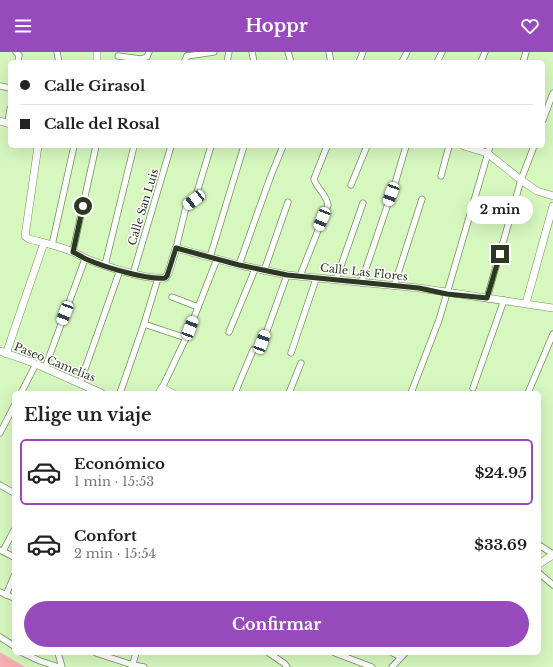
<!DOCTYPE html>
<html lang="es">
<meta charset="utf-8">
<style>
body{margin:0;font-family:"Libre Baskerville",serif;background:#f6f6f6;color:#222;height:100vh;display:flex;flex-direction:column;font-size:15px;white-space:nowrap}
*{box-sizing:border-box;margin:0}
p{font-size:13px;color:#767676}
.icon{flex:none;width:22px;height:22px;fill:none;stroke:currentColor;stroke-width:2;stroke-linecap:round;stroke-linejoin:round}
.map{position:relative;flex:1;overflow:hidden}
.panel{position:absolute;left:12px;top:339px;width:529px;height:264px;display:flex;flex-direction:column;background:#fff;border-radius:6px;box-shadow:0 4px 16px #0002}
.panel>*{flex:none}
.hud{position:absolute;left:8px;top:8px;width:537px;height:88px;border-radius:6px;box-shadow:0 4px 16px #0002;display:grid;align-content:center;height:88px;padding:0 12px;background:#fff}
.end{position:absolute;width:18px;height:18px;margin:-9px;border:5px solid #2c3822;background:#fff;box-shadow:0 0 0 2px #fff}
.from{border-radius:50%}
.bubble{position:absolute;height:28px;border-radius:14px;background:#fff;box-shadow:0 4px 16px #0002;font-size:13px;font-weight:700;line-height:28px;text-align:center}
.car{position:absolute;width:12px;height:24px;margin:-12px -6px;border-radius:5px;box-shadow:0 0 3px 1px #0007;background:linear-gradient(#fff 24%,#345 0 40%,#fff 0 76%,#345 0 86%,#fff 0)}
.hud b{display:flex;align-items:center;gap:14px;height:38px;font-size:15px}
.hud b+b{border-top:1px solid #e0e0e0}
.hud i{width:10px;height:10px;background:#222}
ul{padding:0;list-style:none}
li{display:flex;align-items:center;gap:12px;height:66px;margin:0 8px 6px;padding:0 4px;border:2px solid transparent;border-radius:6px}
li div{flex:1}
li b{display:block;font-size:15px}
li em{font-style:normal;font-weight:700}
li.current{border-color:#964abc}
li>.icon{width:36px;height:36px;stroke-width:1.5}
h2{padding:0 12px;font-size:18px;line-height:48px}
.primary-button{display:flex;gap:8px;margin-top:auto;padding:8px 12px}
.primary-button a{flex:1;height:46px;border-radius:24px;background:#964abc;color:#fff;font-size:16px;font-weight:700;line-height:46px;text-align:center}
header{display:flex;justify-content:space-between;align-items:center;height:52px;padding:0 12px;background:#964abc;color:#fff;font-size:18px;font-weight:700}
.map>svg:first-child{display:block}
</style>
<header><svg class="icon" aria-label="menu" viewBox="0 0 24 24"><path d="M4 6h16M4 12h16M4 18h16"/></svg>Hoppr<svg class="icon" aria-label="heart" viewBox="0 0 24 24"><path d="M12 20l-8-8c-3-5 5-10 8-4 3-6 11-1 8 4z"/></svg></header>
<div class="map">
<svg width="553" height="615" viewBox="0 0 553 615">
<rect width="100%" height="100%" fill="#d6f7be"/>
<!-- grass -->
<polygon fill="#f4afb5" points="0,600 25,615 0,615"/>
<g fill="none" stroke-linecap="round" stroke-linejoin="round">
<defs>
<g id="street">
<polyline points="16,0 19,3 18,10"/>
<polyline points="57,0 59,10"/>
<polyline points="252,0 254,10"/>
<polyline points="288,0 291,10"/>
<polyline points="329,0 331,10"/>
<polyline points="118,4 141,7 147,5 149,0"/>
<polyline points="187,4 214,0"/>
<polyline points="184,10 187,4"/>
<polyline points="227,10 229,0"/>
<polyline points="359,10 363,0"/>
<polyline points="402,10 407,0"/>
<polyline points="437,10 442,0"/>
<polyline points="481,10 485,0"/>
<polyline points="523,10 526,0"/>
<polyline points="0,34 10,36"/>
<polyline points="543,68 553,41"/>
<polyline points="8,71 10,57"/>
<polyline points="441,124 449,94"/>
<polyline points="351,133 367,94"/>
<polyline points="52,193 74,94"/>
<polyline points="176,196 186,155 195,147 211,94"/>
<polyline points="73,199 96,94"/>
<polyline points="210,205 244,94"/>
<polyline points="105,213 134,94"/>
<polyline points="239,213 270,126 283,94"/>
<polyline points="264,219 288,150"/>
<polyline points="133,222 171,94"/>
<path d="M 300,224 L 328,153 C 327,143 317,137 314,127 L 327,94"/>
<polyline points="336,228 363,151"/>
<polyline points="361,231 396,128 406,94"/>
<polyline points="394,234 422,147"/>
<polyline points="172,245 198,255"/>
<polyline points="487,246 521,128 534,94"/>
<polyline points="144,272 186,286"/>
<polyline points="229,280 255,217"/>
<polyline points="263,290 287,223"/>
<polyline points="291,301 316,227"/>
<polyline points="45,316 85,207"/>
<polyline points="80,331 120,218"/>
<polyline points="162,336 186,286 217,207"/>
<polyline points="473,336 504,248"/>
<polyline points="21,341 36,312"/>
<polyline points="120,341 144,272 158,226"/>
<polyline points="235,341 253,298"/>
<polyline points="289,341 301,311"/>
<polyline points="411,341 439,268 447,241 490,94"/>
<polyline points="528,341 553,282"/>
<polyline points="0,381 14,354"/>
<polyline points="0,433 14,441"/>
<polyline points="539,493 553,502"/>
<polyline points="0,498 14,505"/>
<polyline points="3,499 14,478"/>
<polyline points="539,521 553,533"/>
<polyline points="0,540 14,546"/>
<polyline points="6,543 14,524"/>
<polyline points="0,585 14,594"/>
<polyline points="23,601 40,609 59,615"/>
<polyline points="58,601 62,615"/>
<polyline points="96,601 133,613 144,615"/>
<polyline points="269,601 285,612 287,615"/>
<polyline points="335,601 372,615"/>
<polyline points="393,601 401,605"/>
<polyline points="132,615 136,601"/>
<polyline points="392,615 405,601"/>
</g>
<g id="secondary">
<polyline points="97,0 97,10"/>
<polyline points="0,69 10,72"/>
<path d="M 38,94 L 25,184 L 29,187 C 44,191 59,194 73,200 C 78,202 82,205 87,207 C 104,214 147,228 165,226 L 168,222 L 176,196 L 239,213 L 287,223 L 419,236 L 553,256"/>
<polyline points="464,94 487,101 521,128 537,139 553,144"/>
<polyline points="526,251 553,154"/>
<polyline points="0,299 36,312 101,341"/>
<polyline points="6,302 44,191"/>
<polyline points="159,341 162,336 172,341"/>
<polyline points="539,512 553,503"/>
</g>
</defs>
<!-- street casing -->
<use href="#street" stroke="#72905c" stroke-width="7"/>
<!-- secondary casing -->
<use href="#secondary" stroke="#72905c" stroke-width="8"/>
<!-- street -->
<use href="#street" stroke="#fff" stroke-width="5.5"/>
<!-- secondary -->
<use href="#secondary" stroke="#fff" stroke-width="7"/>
</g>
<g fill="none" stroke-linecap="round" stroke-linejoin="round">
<!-- route -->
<path stroke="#2c3822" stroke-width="5" d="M 83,154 L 73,200 C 77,202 82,205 86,207 C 104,215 147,228 165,226 L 167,224 L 176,196 L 239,213 L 287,223 L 419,236 L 447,242 L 487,246 L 500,202"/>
</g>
<g text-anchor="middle" stroke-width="3" stroke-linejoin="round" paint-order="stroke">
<!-- street labels -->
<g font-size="11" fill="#2c3822" stroke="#fff">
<text transform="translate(143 155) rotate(-73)" y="4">Calle San Luis</text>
<text transform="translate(364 220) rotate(6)" y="4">Calle Las Flores</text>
<text transform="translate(55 310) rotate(22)" y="4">Paseo Camelias</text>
</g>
</g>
</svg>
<i class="end from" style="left:83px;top:154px"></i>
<i class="end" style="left:500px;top:202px"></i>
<div class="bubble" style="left:467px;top:144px;width:66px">2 min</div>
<i class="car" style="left:391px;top:142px;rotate:200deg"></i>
<i class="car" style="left:194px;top:148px;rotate:232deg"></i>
<i class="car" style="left:322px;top:167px;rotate:202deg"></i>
<i class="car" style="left:65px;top:261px;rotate:201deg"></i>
<i class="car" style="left:190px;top:276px;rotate:21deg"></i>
<i class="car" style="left:262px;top:290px;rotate:20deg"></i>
<div class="hud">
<b><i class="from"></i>Calle Girasol</b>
<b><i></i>Calle del Rosal</b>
</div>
<section class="panel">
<h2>Elige un viaje</h2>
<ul>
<li class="current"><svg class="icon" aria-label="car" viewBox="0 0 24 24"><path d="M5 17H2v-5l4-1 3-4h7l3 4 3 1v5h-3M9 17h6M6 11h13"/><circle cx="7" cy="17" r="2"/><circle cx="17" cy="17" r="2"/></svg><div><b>Económico</b><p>1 min · 15:53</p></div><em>$24.95</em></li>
<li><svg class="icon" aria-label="car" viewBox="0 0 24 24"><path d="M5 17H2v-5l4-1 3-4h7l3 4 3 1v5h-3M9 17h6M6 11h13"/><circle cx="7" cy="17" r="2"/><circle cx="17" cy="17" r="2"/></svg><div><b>Confort</b><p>2 min · 15:54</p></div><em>$33.69</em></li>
</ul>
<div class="primary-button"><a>Confirmar</a></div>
</section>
</div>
